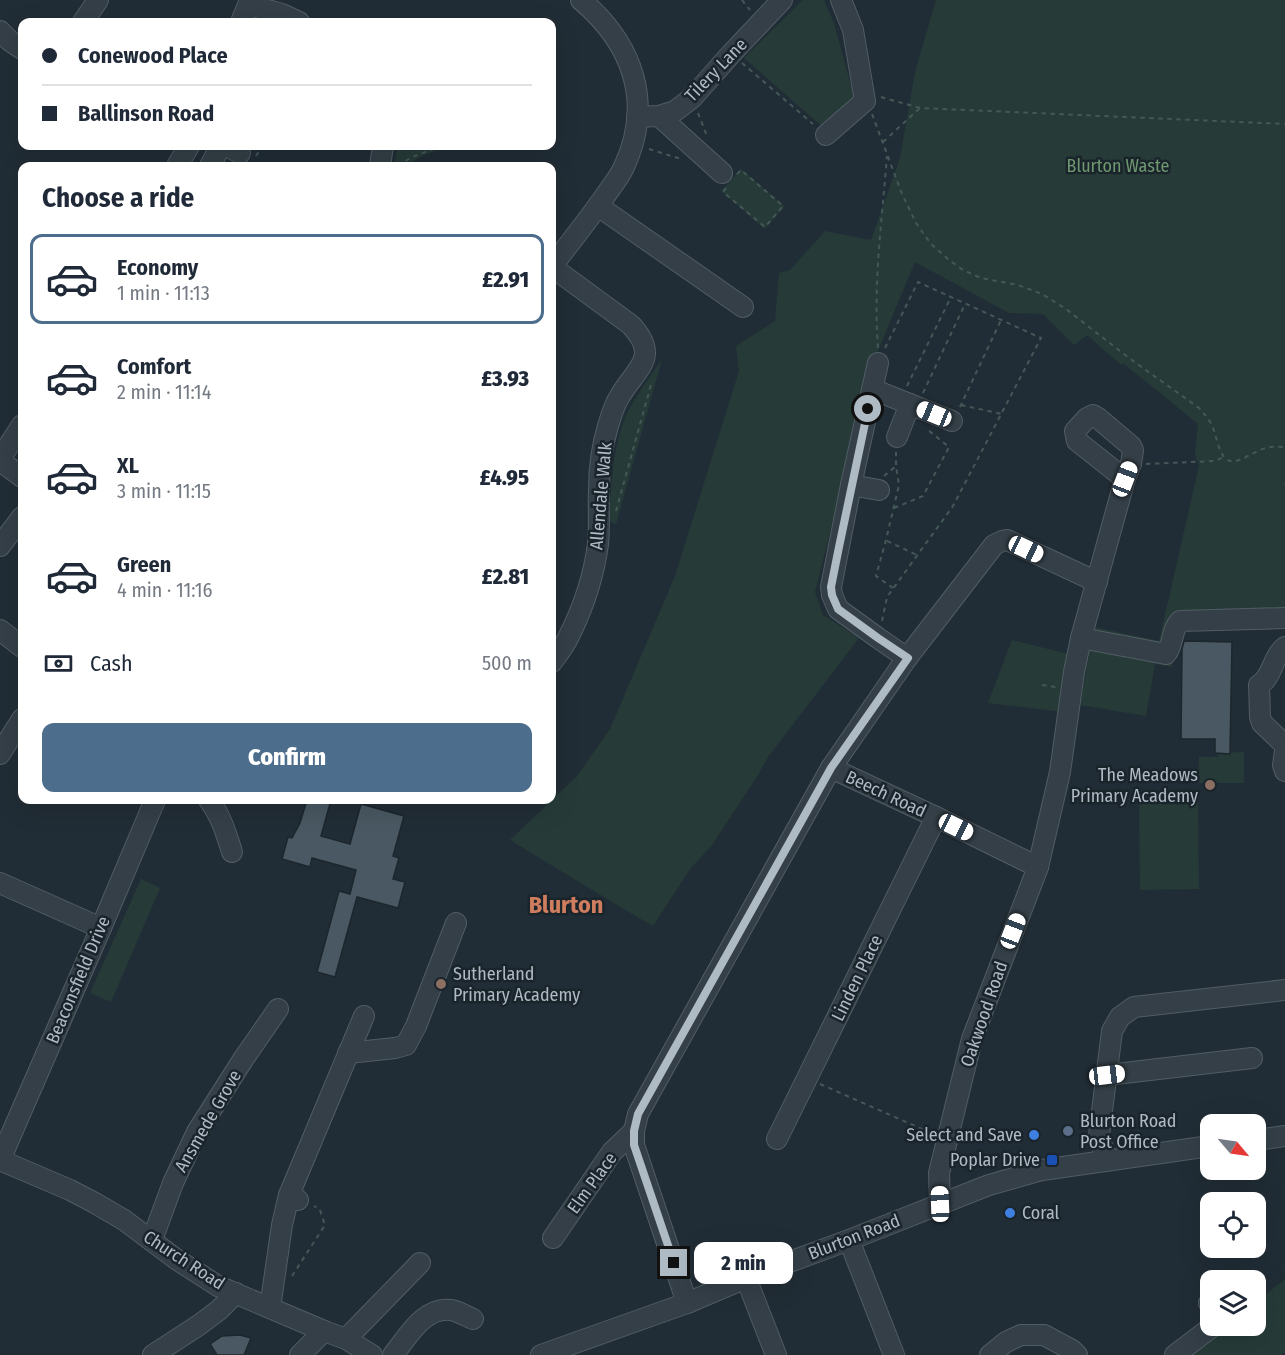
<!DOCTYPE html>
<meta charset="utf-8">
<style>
body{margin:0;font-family:"Fira Sans Condensed",sans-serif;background:#f6f6f7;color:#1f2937;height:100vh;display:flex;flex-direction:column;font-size:22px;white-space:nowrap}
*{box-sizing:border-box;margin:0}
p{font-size:20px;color:#747a83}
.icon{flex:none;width:33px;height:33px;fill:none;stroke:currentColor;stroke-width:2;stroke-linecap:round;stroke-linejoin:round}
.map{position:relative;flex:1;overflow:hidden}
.drawer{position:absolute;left:18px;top:162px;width:538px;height:642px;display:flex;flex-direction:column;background:#fff;border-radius:12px;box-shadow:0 6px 24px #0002}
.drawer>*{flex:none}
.top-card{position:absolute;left:18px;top:18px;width:538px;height:132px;border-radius:12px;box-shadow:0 6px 24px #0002;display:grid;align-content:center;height:132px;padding:0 24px;background:#fff}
.needle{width:39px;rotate:119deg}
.buttons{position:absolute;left:1200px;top:1114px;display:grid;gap:12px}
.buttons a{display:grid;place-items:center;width:66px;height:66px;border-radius:12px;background:#fff;box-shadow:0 6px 24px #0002;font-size:30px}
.end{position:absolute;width:27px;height:27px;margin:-14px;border:8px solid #aebac4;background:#111;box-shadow:0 0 0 3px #111}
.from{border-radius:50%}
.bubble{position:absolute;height:42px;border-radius:12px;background:#fff;box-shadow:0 6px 24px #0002;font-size:20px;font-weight:800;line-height:42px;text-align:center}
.car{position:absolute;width:18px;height:36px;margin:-18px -9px;border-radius:8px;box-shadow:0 0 4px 2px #0007;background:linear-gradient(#fff 24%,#345 0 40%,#fff 0 76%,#345 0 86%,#fff 0)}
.top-card b{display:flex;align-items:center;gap:21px;height:57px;font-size:22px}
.top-card b+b{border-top:2px solid #e0e1e3}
.top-card i{width:15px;height:15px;background:#1f2937}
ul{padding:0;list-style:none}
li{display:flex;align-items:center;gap:18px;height:90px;margin:0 12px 9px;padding:0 12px;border:3px solid transparent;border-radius:12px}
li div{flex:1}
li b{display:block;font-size:22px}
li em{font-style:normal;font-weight:800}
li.active{border-color:#4c6d8c}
li>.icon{width:54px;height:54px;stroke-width:1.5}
h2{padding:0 24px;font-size:27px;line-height:72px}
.pay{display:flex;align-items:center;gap:15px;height:66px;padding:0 24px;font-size:22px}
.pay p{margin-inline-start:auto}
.primary-button{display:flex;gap:12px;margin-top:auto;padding:12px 24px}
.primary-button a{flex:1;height:69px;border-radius:12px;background:#4c6d8c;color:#fff;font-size:24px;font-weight:800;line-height:69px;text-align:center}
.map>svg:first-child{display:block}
</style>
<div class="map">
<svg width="1285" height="1355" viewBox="0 0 1285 1355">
<rect width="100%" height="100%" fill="#212d36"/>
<!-- green -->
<g fill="#263b38">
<polygon points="803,0 824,0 834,23 855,101 826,130 744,58"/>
<polygon points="936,0 1285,0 1285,626 1180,630 1172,667 1155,664 1146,716 1080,705 1094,627 1159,641 1199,466 1195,455 1198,424 1123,363 1121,365 1087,335 1074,345 1043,314 1009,313 915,262 872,365 815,592 823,615 859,638 768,757 758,775 712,845 690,869 653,926 627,911 510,840 577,776 610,729 675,576 739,371 736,346 775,321 779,273 790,270 825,231 871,240 900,158 915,72"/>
<polygon points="397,146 446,146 421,157 405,166 393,166 396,157"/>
<polygon points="741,169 785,206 765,229 721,191"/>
<path d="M 662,359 L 616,524 L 609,521 C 611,494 612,459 620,433 C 627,406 647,382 662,359 Z"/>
<polygon points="1012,640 1073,655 1064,712 988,703"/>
<polygon points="1244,752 1244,783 1199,783 1199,757 1218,757 1218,753"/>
<polygon points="1198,795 1199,889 1140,890 1139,796"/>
<polygon points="141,879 160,888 111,1002 90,993"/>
<polygon points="1285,1279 1285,1352 1281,1355 1187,1355 1224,1326 1256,1326 1256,1302"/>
</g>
<!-- building -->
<g fill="#495862" stroke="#1c262d" stroke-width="1.5">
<polygon points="1184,641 1232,642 1230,754 1215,753 1215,739 1181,739 1182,649"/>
<polygon points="307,800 331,800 321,836 350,844 361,804 404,816 393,856 399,858 393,879 405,882 398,908 357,897 335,977 317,972 339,891 350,894 356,870 312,858 310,867 282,859 288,837 292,838 300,823"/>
<polygon points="240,1335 251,1338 244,1355 217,1355 210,1344 222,1336"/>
</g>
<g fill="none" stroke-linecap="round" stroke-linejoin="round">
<defs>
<g id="minor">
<polyline points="249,5 282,14 299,22"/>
<polyline points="83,22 98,0"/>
<polyline points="241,22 250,0"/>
<polyline points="0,31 10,41 22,49"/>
<polyline points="659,116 722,173"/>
<polyline points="637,117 659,116 675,111 692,98 731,54 782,0"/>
<polyline points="826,135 865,101 853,30 841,0"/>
<polyline points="226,146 240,153"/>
<polyline points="177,166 189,146"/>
<polyline points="210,166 218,151 218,146"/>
<polyline points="380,166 383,146"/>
<polyline points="598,206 743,307"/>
<path d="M 552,266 C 570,243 588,220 605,196 C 611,187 618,179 623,169 C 654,104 634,45 581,0"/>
<path d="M 552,267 L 631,325 C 661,358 636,368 620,396 C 614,405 611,416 608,426 C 602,446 599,467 599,489 C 598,507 600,526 598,544 C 594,575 583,608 569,636 C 565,645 558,654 552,662"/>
<polyline points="878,363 851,485 831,587 832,595 838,609 878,638 907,658"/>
<polyline points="872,389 952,421"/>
<polyline points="897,437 910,404"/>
<polyline points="0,459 22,425"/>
<polyline points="0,461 22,477"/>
<polyline points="851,485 879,490"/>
<polyline points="0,546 22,517"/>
<polyline points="0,630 22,647"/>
<path d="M 1081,638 L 1166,654 C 1174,644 1171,630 1180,621 L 1285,618"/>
<path d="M 1285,647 C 1272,657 1273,677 1259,685 L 1260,717 L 1262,723 L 1284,744 L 1285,747"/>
<polyline points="1285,751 1283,765 1285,771"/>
<polyline points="0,754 22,719"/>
<polyline points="831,768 936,817 1038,867"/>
<path d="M 209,800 C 221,816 226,833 232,852"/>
<polyline points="0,883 101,928"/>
<polyline points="348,1053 395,1048 406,1045 416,1026 456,923"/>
<polyline points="1107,1075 1252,1058"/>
<polyline points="777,1139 936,817"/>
<polyline points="1256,1140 1285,1136"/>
<polyline points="0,1160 70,1190 95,1203 124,1220 176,1259 218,1286 324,1331 346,1339 372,1355"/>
<polyline points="0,1160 101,928 155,800"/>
<polyline points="1106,1161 1099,1135 1112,1031 1120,1017 1134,1007 1285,990"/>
<polyline points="289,1195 364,1016"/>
<polyline points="940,1205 939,1173 972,1039 1038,867 1060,772 1074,672 1081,638 1125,479 1131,464 1133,450 1131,446 1098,418 1093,415 1087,418 1075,431 1077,441 1125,479"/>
<polyline points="553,1238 612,1152 634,1131"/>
<polyline points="152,1240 173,1183 197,1132 244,1058 278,1009"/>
<polyline points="849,1240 894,1355"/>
<polyline points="746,1278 776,1355"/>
<polyline points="687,1303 634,1145 634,1131 638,1114 831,768 907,658 994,545 1002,541 1007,540 1097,582"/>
<polyline points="1209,1303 1210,1304"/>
<polyline points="270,1308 282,1225 289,1195 298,1200"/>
<polyline points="346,1339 420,1263"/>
<polyline points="153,1355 199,1325 219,1310 236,1293"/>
<polyline points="300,1355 324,1331"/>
<path d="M 393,1355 C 407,1338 424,1306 451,1310 C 458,1311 466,1316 473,1319"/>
<polyline points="541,1355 687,1303 746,1278 849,1240 989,1185 1042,1170 1210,1146"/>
<polyline points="990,1355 1006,1342 1021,1335 1044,1335 1072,1350 1077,1355"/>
<polyline points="1175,1355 1213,1326"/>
</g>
</defs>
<!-- minor casing -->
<use href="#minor" stroke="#515d65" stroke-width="22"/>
<!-- path -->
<g stroke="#445857" stroke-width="2" stroke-dasharray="4.5 4.5" stroke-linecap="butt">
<polyline points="742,0 750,10"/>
<polyline points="742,63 813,124"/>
<polyline points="881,97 920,108 1285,124"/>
<polyline points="698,113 707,136"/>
<path d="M 872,114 L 902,194 L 916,223 L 931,244 L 949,260 L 963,270 L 981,278 L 1018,285 L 1042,294 L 1066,309 L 1129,358 L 1199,408 C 1205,415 1210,420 1213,428 C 1218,440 1220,468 1239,460 C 1248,457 1257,450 1266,448 C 1272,446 1279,447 1285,447"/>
<polyline points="883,142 920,108"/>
<polyline points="649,149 681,159"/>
<polyline points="256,156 262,146"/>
<polyline points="398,166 410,158 440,146"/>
<polyline points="726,188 723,192 765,227 783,206 741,170 737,174"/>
<path d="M 878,348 C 873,284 882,220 887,156"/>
<polyline points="907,386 951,297"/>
<polyline points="923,393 965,304"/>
<polyline points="961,405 1002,414"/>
<polyline points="960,407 1001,320"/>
<polyline points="1146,464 1215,461 1224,457"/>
<polyline points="884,476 896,466"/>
<polyline points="1285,485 1285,484"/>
<polyline points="894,508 923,496 949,447 928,430"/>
<polyline points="616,511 652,381"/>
<polyline points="887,541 917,555"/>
<polyline points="893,588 876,576 886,540 899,485 896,466 896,452"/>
<polyline points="882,621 887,597 953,506 1041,338 918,282 884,350"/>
<polyline points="1042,685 1056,687"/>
<polyline points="820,1084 922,1129 934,1132"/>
<polyline points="292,1276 325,1225 320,1210 314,1206"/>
</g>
<!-- minor -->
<use href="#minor" stroke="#343f47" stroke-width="20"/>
</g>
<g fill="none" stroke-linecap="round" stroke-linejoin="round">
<!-- route -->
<polyline stroke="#aebac4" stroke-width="8" points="674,1263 634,1145 634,1131 638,1114 831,768 908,658 878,638 838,609 832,595 831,587 839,547 868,409"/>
</g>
<!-- markers -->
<g fill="#8d6e63" stroke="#1a242b" stroke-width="2">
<circle cx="1210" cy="785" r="6"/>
<circle cx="441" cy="984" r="6"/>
</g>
<circle fill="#5c6f8a" stroke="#1a242b" stroke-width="2" cx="1068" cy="1131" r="6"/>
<g fill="#3f7fe0" stroke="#1a242b" stroke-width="2">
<circle cx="1034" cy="1135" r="6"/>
<circle cx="1010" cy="1213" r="6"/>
</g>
<rect fill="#1a4fb4" stroke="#1a242b" stroke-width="2" x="1046" y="1154" width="12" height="12" rx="3"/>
<g text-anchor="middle" stroke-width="5" stroke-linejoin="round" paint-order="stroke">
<!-- street labels -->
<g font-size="18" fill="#aebac4" stroke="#1a242b">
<text transform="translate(716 70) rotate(-46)" y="6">Tilery Lane</text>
<text transform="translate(601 496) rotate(-85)" y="6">Allendale Walk</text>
<text transform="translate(886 794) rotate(25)" y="6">Beech Road</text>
<text transform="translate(857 978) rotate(-64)" y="6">Linden Place</text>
<text transform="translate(78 980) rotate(-67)" y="6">Beaconsfield Drive</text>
<text transform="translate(984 1014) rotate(-71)" y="6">Oakwood Road</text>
<text transform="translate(208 1121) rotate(-60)" y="6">Ansmede Grove</text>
<text transform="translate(592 1183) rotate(-54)" y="6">Elm Place</text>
<text transform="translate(854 1237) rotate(-21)" y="6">Blurton Road</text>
<text transform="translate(184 1260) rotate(33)" y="6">Church Road</text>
</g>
<!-- park labels -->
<g font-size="18" fill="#6f9871" stroke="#1a242b">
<text x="1118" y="172">Blurton Waste</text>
</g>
<!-- poi labels -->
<g font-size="18" fill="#aebac4" stroke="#1a242b" text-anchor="end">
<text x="1198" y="781">The Meadows<tspan x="1198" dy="21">Primary Academy</tspan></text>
<text x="453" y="980" text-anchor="start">Sutherland<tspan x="453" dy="21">Primary Academy</tspan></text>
<text x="1080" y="1127" text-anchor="start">Blurton Road<tspan x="1080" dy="21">Post Office</tspan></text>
<text x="1022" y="1141">Select and Save</text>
<text x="1040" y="1166">Poplar Drive</text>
<text x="1022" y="1219" text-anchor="start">Coral</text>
</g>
<!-- district labels -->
<g font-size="24" font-weight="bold" fill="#cf7d5e" stroke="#1a242b">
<text x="566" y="913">Blurton</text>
</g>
</g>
</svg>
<div class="buttons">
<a><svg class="needle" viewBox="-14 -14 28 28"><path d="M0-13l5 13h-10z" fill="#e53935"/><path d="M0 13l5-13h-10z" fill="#747a83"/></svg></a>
<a><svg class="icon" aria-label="locate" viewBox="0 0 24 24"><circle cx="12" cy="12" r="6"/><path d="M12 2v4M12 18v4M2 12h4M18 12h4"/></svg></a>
<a><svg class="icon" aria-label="layers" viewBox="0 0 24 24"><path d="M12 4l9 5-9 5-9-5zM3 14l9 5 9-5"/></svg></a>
</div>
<i class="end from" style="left:868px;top:409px"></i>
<i class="end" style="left:674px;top:1263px"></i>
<div class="bubble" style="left:694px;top:1242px;width:99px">2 min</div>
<i class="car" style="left:934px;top:414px;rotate:292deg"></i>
<i class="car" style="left:1125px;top:479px;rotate:21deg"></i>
<i class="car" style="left:1026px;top:549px;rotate:115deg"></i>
<i class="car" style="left:956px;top:827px;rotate:116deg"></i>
<i class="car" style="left:1013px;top:931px;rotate:21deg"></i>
<i class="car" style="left:1107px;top:1075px;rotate:83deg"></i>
<i class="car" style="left:940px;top:1204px;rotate:358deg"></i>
<div class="top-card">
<b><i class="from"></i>Conewood Place</b>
<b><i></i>Ballinson Road</b>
</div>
<section class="drawer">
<h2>Choose a ride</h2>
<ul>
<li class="active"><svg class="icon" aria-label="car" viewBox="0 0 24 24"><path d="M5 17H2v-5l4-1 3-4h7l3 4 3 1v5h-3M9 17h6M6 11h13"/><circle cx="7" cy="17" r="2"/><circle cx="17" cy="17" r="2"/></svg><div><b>Economy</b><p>1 min · 11:13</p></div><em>£2.91</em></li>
<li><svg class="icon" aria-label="car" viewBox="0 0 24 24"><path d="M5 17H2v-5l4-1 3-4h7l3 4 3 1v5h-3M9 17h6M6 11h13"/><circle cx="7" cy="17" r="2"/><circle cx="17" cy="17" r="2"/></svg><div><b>Comfort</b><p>2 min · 11:14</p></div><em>£3.93</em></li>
<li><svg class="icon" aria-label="car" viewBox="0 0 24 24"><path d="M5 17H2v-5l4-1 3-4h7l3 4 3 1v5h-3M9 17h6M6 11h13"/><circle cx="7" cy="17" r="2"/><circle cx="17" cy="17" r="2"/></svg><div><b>XL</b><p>3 min · 11:15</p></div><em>£4.95</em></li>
<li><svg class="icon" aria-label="car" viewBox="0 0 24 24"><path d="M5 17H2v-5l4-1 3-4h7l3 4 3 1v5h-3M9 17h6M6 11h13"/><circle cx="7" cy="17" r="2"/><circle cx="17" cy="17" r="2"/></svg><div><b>Green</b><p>4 min · 11:16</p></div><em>£2.81</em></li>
</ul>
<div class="pay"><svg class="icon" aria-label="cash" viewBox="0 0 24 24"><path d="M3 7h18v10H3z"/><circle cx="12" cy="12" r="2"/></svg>Cash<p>500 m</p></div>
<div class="primary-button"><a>Confirm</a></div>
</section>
</div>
